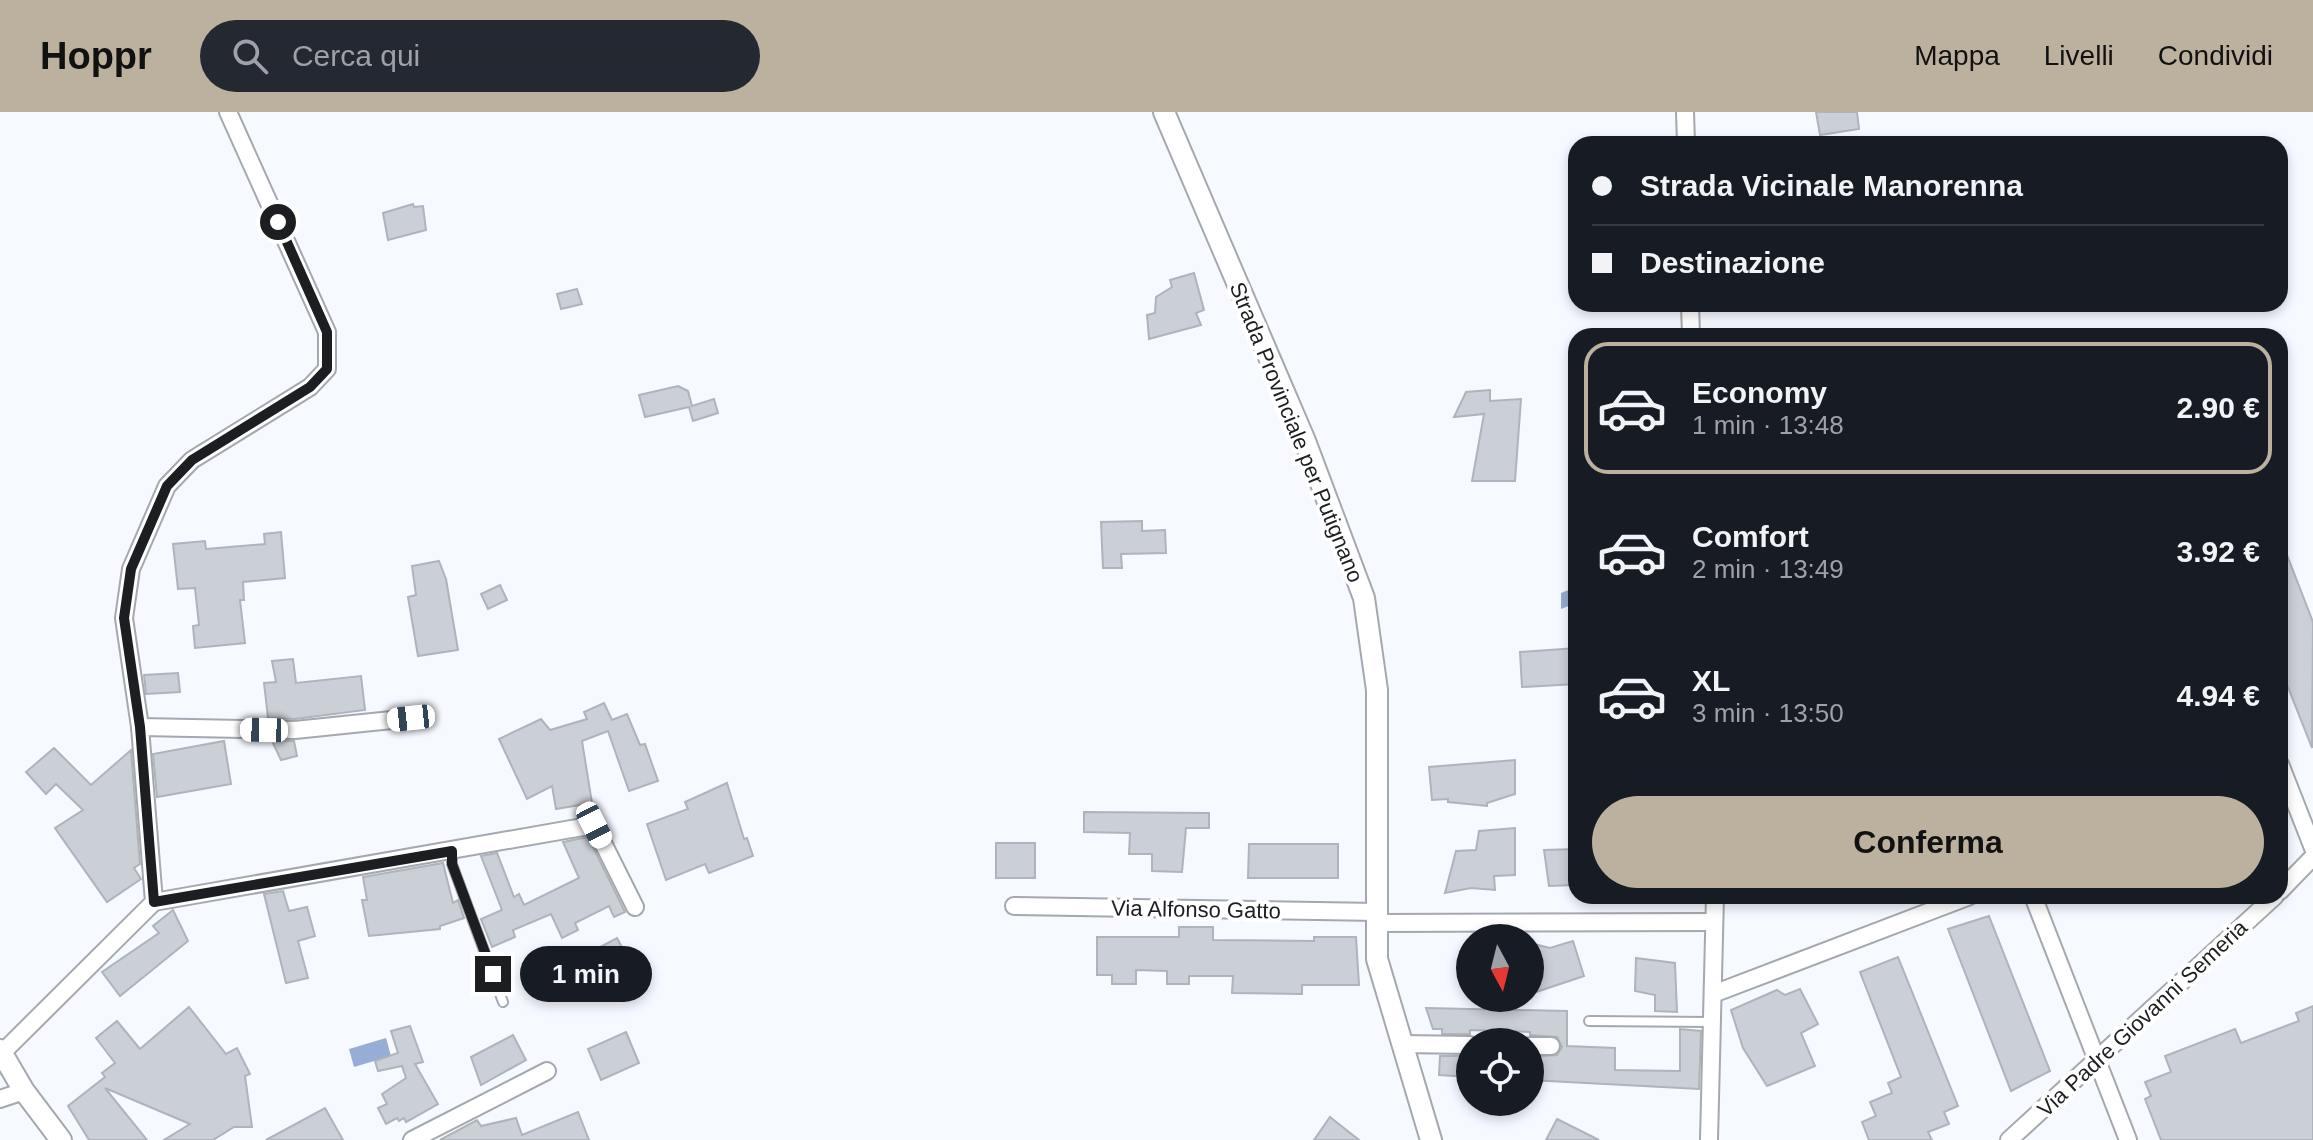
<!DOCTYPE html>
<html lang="it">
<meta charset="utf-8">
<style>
body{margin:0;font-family:Arial,sans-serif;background:#242831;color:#f1f3f6;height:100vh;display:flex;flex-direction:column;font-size:30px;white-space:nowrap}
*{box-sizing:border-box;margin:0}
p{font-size:26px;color:#9ea1a6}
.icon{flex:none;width:44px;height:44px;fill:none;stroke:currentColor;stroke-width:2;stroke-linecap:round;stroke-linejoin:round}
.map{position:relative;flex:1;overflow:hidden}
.details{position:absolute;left:1568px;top:216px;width:720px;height:576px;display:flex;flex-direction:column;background:#171b24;border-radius:24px;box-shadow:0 4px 12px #0003}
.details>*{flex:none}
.guide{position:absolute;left:1568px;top:24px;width:720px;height:176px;border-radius:24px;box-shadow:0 4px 12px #0003;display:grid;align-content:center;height:176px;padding:0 24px;background:#171b24}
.needle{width:52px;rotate:173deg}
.controls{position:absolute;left:1456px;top:812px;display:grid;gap:16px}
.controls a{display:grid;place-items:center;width:88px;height:88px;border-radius:50%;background:#171b24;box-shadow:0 4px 12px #0003;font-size:40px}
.end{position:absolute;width:36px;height:36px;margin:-18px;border:10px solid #1d1e21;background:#fff;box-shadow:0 0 0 4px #fff}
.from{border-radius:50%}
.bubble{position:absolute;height:56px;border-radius:28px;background:#171b24;box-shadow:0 4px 12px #0003;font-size:26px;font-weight:700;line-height:56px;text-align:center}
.car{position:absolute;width:24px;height:48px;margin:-24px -12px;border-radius:10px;box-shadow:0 0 6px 2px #0007;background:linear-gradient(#fff 24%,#345 0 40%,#fff 0 76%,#345 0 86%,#fff 0)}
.guide b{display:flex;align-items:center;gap:28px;height:76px;font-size:30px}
.guide b+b{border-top:2px solid #363941}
.guide i{width:20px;height:20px;background:#f1f3f6}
ul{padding:14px 0 0;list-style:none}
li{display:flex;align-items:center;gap:24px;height:132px;margin:0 16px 12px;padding:0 8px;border:4px solid transparent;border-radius:24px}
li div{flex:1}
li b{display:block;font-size:30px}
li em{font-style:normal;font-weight:700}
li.on{border-color:#bcb19e}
li>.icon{width:72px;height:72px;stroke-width:1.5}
.cta{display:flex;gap:16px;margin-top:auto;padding:16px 24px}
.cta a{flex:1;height:92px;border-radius:48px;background:#bcb19e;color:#111;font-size:32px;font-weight:700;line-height:92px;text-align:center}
header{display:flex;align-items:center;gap:48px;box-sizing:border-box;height:112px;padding:0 40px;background:#bcb19e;color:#111}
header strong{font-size:38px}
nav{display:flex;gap:44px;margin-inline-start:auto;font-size:28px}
.search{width:560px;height:72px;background:#242831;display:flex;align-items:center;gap:20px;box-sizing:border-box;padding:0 28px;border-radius:44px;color:#9ea1a6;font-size:30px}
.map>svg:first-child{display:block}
</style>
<header>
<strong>Hoppr</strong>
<div class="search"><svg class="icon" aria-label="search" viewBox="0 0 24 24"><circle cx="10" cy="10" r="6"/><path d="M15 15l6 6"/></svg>Cerca qui</div>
<nav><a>Mappa</a><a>Livelli</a><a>Condividi</a></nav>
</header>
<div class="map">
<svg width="2313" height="1028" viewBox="0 0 2313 1028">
<rect width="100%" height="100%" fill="#f6f9ff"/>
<!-- water -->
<g fill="#96add5">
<polygon points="1576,475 1576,491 1561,497 1561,481"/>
<polygon points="386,926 391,944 354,955 349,937"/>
</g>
<!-- building -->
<g fill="#cbcfd6" stroke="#afb3ba" stroke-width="2">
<polygon points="1816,0 1857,0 1859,17 1820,23"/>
<polygon points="413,92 414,95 423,94 426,118 388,128 383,101"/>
<polygon points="1194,161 1204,198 1196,201 1201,213 1149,227 1147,203 1155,201 1156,185 1172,175 1170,168"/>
<polygon points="577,177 582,192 561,197 557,182"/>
<polygon points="678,274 688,279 692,294 714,287 718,301 693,309 689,295 645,305 639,283"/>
<polygon points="1490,278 1490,289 1521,287 1515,369 1472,369 1484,302 1454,305 1466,280"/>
<polygon points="1142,409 1142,419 1165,418 1166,441 1121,442 1122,456 1103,456 1101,410"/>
<polygon points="281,420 285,466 243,470 244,488 240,488 245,531 195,536 193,514 199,513 195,476 178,477 173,432 205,429 206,437 265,432 264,422"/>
<polygon points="2280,425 2313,510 2312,636 2280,555"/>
<polygon points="439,449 446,467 458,538 418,544 408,485 416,483 412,454"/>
<polygon points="500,473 507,488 488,497 481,482"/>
<polygon points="1576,536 1576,572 1522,575 1520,540"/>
<polygon points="293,547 296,571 361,564 365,598 295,607 268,606 264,571 276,570 272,549"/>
<polygon points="178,561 180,580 146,582 144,563"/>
<polygon points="604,591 612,608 627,602 640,633 645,632 658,669 629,679 608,619 582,629 592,691 556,697 552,674 527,687 499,627 541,607 550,618 587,607 584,600"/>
<polygon points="224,629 231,672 157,685 153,642"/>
<polygon points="272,629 294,629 297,644 281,648"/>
<polygon points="54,636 91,673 131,638 140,752 134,756 141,767 107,790 55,716 83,698 56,672 46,682 26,660"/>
<polygon points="1515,648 1515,682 1487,691 1487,694 1448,690 1448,687 1432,688 1429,655"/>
<polygon points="727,671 744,727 747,726 753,744 709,761 705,752 666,768 647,712 688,697 685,690"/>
<polygon points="1084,700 1209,701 1209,716 1186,716 1182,760 1152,759 1152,742 1129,742 1130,721 1084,720"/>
<polygon points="1515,716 1515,763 1494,764 1495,778 1471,776 1445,781 1456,739 1476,738 1479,719"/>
<polygon points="588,725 625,800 614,805 609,794 575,811 578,818 562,826 551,802 513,818 515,825 492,835 481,807 502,798 481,744 497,741 514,785 519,782 524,793 579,766 563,730"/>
<rect x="996" y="731" width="39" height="35"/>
<polygon points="1249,732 1338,732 1338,766 1248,766"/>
<polygon points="1576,737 1576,773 1549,774 1544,738"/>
<polygon points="443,751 453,791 458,788 464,806 440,814 440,817 369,824 362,788 367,788 363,765"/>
<polygon points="283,779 289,799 307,795 315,824 298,829 308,866 286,871 264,782"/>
<polygon points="173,798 188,829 120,884 102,860 159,821 153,814"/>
<polygon points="1989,804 2050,959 2011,979 1948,817"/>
<polygon points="1179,815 1213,815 1213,828 1314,829 1314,825 1356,825 1359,873 1302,873 1302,882 1232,881 1233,864 1189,864 1189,872 1167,872 1167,859 1136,858 1136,872 1112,872 1112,863 1097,863 1097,825 1179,825"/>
<polygon points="617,826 638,865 605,882 599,872 589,879 577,855 588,849 585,843"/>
<polygon points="1573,829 1584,864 1530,882 1530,831 1550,836"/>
<polygon points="1898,845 1958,994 1944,1000 1949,1012 1928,1020 1932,1028 1869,1028 1862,1010 1876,1004 1870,990 1892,981 1888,971 1901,965 1860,860"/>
<polygon points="1636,846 1675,851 1677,900 1655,899 1655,883 1635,879"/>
<polygon points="1800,877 1818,912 1801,921 1815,954 1767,974 1743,936 1731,898 1777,878 1785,883"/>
<polygon points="2313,894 2313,1028 2161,1028 2145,987 2151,984 2145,970 2171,960 2165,944 2235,917 2241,931 2299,909 2296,901"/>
<polygon points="189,895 226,942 237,936 250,962 245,964 252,1015 234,1015 213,1028 164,1028 190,1012 105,976 147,1028 89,1028 68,994 105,965 102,961 115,951 96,926 117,909 140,937"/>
<polygon points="1426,896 1567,899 1567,934 1615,936 1615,958 1680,959 1680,917 1701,919 1699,977 1530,968 1530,945 1557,943 1562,935 1557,925 1530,923 1530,920 1470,918 1470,922 1442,922 1442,917 1433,917"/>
<polygon points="410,914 423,950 415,952 438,992 406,1010 404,1006 399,1009 397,1006 386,1012 378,996 387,992 382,982 406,966 402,954 378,959 375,949 398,941 391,919"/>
<polygon points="626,920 639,951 601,968 588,937"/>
<polygon points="513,923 526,948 481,973 471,945"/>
<polygon points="1440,944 1470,944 1470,965 1439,963"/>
<polygon points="325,996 343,1028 266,1028"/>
<polygon points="578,1000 589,1028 440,1028 477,1008 481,1014 516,1006 522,1023"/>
<polygon points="1330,1005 1359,1028 1314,1028"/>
<polygon points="1557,1007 1599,1028 1546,1028"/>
</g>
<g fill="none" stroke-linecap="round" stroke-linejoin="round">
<defs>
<g id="service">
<polyline points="452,739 452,752 503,890"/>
<polyline points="1589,909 1712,910"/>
</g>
<g id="minor">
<polyline points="1685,0 1686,32"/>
<polyline points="1690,192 1691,224"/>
<polyline points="140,615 295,618 411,606"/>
<polyline points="2280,652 2313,736"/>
<polyline points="2280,779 2313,745"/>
<polyline points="2033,784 2128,1028"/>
<polyline points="154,790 594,713 635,795"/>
<polyline points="1014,794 1378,800"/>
<polyline points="1378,811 1714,810"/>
<polyline points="1713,882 1970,784"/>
<polyline points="1402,932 1470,933"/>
<polyline points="1530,934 1551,934"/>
<polyline points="2,941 154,790 140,615 124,506 131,457 167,374 192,348 310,275 327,257 327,220 228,0"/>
<polyline points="0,987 24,979"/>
<polyline points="412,1028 547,959"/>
<polyline points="1709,1028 1715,784"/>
<polyline points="2009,1028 2275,784"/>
</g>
<g id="tertiary">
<polyline points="1164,0 1305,329 1364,486 1377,578 1377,847 1431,1028"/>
<polyline points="0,938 24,979 61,1028"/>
</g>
</defs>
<!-- service casing -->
<use href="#service" stroke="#a4a8af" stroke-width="12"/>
<!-- minor casing -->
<use href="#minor" stroke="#a4a8af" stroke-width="20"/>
<!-- tertiary casing -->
<use href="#tertiary" stroke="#a4a8af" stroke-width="24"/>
<!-- service -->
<use href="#service" stroke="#fff" stroke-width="8"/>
<!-- minor -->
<use href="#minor" stroke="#fff" stroke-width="16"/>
<!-- tertiary -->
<use href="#tertiary" stroke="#fff" stroke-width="20"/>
</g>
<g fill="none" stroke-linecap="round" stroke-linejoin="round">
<!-- route -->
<polyline stroke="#1d1e21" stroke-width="10" points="278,110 327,220 327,257 310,275 192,348 167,374 131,457 124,506 140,615 154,790 452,739 452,752 493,862"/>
</g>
<g text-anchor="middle" stroke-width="8" stroke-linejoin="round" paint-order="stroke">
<!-- street labels -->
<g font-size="22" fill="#1d1e21" stroke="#fff">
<text transform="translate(1297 320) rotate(68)" y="8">Strada Provinciale per Putignano</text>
<text transform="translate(1196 797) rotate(1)" y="8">Via Alfonso Gatto</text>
<text transform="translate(2142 906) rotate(-43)" y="8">Via Padre Giovanni Semeria</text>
</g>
</g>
</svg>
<div class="controls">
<a><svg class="needle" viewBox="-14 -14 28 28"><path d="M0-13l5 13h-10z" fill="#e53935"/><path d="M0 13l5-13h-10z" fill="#9ea1a6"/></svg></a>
<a><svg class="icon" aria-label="locate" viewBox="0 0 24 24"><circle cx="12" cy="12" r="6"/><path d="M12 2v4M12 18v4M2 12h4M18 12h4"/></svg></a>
</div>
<i class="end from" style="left:278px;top:110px"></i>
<i class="end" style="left:493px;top:862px"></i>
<div class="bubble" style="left:520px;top:834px;width:132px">1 min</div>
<i class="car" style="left:411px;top:606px;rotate:264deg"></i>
<i class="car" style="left:264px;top:618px;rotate:271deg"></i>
<i class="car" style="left:594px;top:713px;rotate:153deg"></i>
<div class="guide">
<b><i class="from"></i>Strada Vicinale Manorenna</b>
<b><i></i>Destinazione</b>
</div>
<section class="details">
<ul>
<li class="on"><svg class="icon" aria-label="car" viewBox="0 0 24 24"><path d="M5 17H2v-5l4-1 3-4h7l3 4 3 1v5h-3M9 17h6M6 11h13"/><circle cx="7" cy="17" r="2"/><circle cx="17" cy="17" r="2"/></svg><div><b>Economy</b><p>1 min · 13:48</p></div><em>2.90 €</em></li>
<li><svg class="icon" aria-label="car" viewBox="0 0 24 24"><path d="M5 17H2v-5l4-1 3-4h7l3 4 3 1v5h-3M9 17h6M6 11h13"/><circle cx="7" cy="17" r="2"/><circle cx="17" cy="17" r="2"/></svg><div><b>Comfort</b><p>2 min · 13:49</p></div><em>3.92 €</em></li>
<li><svg class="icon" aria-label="car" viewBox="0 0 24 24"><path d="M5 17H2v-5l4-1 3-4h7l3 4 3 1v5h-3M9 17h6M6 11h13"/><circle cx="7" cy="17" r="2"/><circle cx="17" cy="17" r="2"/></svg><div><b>XL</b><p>3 min · 13:50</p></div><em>4.94 €</em></li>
</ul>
<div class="cta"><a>Conferma</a></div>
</section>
</div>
